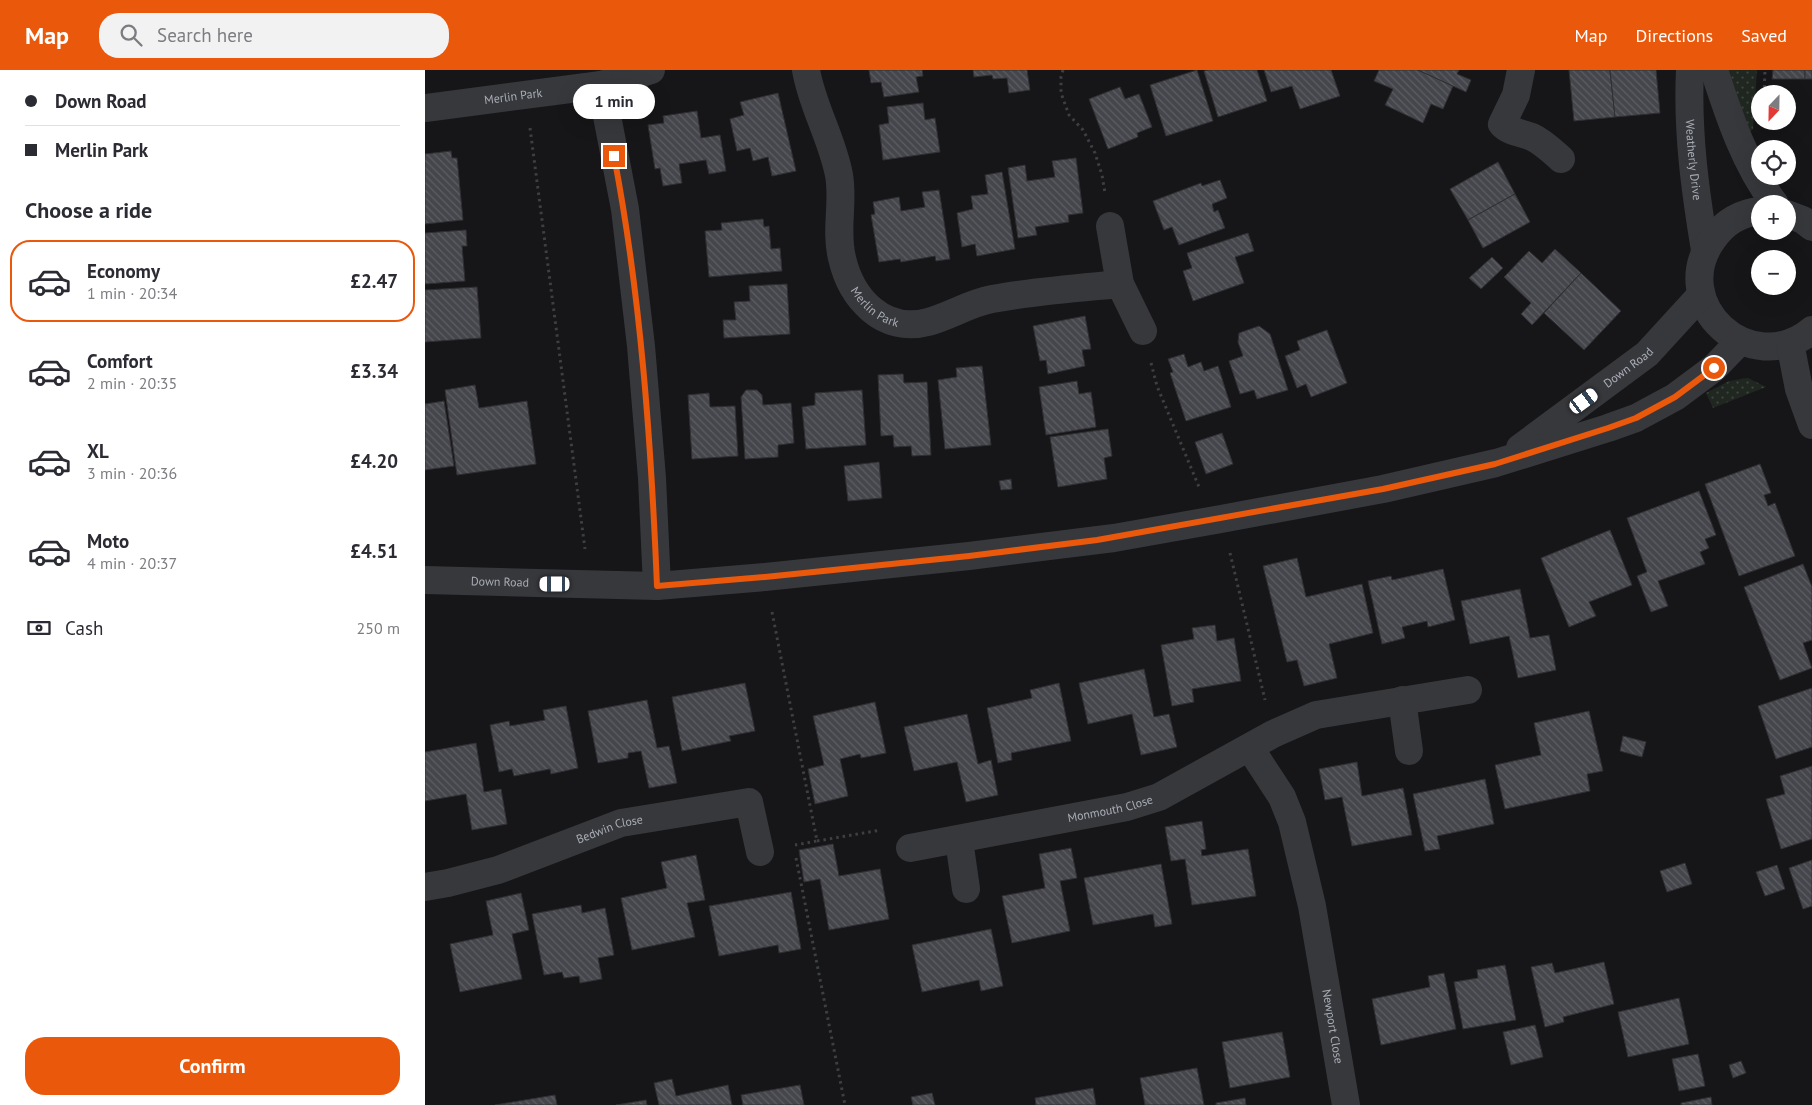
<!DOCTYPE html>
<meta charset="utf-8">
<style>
body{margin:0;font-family:"PT Sans",sans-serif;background:#f2f2f3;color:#2b2b33;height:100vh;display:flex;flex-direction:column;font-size:19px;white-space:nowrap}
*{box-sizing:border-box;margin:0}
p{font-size:16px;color:#7c7c81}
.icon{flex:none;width:28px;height:28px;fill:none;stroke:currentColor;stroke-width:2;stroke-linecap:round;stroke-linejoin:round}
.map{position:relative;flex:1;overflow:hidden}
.side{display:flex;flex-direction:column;background:#fff;width:425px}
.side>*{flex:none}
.hud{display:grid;align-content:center;height:110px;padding:0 25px;background:#fff}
.needle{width:32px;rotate:202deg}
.controls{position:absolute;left:1326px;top:15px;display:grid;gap:10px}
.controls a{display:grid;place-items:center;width:45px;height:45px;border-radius:50%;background:#fff;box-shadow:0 5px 20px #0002;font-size:25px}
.end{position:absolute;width:22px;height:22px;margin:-11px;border:6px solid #ea580c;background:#fff;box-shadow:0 0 0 2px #fff}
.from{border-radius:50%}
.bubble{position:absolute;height:35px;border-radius:18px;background:#fff;box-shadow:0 5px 20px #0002;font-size:16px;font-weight:700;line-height:35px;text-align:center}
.car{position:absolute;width:15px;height:30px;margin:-15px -8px;border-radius:6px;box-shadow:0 0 4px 1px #0007;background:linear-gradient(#fff 24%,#345 0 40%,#fff 0 76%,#345 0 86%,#fff 0)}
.hud b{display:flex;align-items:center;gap:18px;height:48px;font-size:19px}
.hud b+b{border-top:1px solid #e1e1e2}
.hud i{width:12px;height:12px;background:#2b2b33}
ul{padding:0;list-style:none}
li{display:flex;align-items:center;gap:15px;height:82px;margin:0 10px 8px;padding:0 15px;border:2px solid transparent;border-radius:20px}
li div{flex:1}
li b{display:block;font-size:19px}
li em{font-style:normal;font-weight:700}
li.selected{border-color:#ea580c}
li>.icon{width:45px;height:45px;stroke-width:1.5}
h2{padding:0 25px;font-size:22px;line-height:60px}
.pay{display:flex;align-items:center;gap:12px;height:55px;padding:0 25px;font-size:19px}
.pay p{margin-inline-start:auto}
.cta{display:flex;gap:10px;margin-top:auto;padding:10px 25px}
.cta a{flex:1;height:58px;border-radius:20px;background:#ea580c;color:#fff;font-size:20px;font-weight:700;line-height:58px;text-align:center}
header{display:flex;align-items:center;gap:30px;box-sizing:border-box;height:70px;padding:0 25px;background:#ea580c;color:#fff}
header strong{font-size:24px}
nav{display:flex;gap:28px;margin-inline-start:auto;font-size:18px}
.search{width:350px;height:45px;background:#f2f2f3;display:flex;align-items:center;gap:12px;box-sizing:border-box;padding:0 18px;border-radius:20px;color:#7c7c81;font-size:19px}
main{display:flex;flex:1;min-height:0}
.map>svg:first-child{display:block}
</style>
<header>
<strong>Map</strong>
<div class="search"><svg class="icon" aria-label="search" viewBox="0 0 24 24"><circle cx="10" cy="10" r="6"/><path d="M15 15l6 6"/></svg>Search here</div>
<nav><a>Map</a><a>Directions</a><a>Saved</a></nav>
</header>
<main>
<section class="side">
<div class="hud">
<b><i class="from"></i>Down Road</b>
<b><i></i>Merlin Park</b>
</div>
<h2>Choose a ride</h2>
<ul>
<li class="selected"><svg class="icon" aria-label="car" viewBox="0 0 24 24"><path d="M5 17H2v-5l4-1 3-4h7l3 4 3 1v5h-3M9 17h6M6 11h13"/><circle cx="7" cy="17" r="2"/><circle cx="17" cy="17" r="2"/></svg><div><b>Economy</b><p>1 min · 20:34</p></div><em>£2.47</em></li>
<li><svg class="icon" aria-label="car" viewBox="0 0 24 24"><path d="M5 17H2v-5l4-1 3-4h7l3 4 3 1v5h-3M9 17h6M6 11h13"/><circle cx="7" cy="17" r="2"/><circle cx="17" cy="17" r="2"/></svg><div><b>Comfort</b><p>2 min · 20:35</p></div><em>£3.34</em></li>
<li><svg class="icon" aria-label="car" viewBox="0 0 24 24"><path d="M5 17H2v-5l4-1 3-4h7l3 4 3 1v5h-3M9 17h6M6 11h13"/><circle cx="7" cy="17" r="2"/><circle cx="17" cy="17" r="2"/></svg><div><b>XL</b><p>3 min · 20:36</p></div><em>£4.20</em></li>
<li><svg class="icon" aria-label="car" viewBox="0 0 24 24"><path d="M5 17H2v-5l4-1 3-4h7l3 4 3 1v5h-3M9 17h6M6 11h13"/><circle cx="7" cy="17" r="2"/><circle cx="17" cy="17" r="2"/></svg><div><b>Moto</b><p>4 min · 20:37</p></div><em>£4.51</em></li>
</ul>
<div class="pay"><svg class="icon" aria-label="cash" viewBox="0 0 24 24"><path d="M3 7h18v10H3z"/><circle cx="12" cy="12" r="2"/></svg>Cash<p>250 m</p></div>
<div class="cta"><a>Confirm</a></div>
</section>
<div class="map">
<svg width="1387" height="1035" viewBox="0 0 1387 1035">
<defs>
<pattern id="grass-dots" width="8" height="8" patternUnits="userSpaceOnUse" patternTransform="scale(1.25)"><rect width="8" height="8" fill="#202721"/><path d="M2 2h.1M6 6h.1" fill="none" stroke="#3e443f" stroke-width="1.8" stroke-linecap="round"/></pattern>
<pattern id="building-back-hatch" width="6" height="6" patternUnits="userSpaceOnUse" patternTransform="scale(1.25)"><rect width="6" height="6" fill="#45464b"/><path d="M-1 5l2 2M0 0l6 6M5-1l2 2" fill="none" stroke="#5d5e63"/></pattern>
</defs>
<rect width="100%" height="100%" fill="#161618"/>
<!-- grass -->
<g fill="url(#grass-dots)">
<polygon points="1299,0 1332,0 1328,59 1322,64"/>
<polygon points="1323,308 1341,317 1288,338 1281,323 1304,311"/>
</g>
<!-- building -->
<g fill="url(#building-back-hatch)" stroke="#303033">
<polygon points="444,0 497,0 498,6 491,7 494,22 459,27 456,12 446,13"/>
<polygon points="548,0 602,0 605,20 584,23 582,8 568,9 567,5 549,7"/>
<polygon points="772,0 788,51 741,66 725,15"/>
<polygon points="783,0 832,0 842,31 793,47 779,1"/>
<polygon points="839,0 906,0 915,26 875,39 867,16 846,22"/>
<polygon points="954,0 993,0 1028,16 1018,39 1006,34 998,53 960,35 968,19 949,11"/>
<polygon points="993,0 1034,0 1032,4 1046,10 1041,22"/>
<polygon points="1144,0 1185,0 1190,47 1149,51"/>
<polygon points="1185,0 1231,0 1235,43 1190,47"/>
<polygon points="1348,0 1380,0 1380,9 1347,9"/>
<rect x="1380" y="0" width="7" height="9"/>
<polygon points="695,17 700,29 714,24 727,57 712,63 713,67 683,79 664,29"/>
<polygon points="353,23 371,101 347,106 343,87 328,91 325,78 312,81 305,49 319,45 315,32"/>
<polygon points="498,33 500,50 510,48 515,82 458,90 454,55 464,53 462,37"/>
<polygon points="272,41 276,68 295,65 301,101 284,104 281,90 254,94 257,113 238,116 235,98 230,99 223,55 239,53 238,46"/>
<polygon points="26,81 27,88 32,88 38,150 0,154 0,84"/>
<polygon points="651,88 658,143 643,145 644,152 610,157 612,165 593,168 583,98 600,95 602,111 630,107 627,91"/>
<polygon points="1073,92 1090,124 1043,150 1025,119"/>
<polygon points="577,102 590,179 552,186 550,174 537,177 532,143 548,139 546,126 563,124 560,105"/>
<polygon points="795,110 802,128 787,134 789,142 793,140 800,158 754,175 747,157 739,160 728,131 776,113 777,116"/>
<polygon points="514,120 525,189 511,191 510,186 476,192 475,189 454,192 446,145 450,144 448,132 474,127 476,141 500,137 497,122"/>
<polygon points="1090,124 1105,152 1058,178 1043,150"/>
<polygon points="338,149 339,157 344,156 346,179 355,178 357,201 284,207 280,161 297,160 296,153"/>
<polygon points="41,160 42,176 37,176 40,211 0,214 0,163"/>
<polygon points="823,163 829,181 810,187 819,213 768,231 758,201 767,198 762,183"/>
<polygon points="1130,179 1156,203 1107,255 1096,244 1106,233 1079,207 1104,181 1117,193"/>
<polygon points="1067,187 1078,198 1056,219 1044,208"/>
<polygon points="1156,203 1196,241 1159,280 1119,243"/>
<polygon points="362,214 365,264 299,268 298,250 311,250 309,232 325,231 324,216"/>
<polygon points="52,217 56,268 0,272 0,220"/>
<polygon points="660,246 666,279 657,280 660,296 623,304 621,290 615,291 608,256"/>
<polygon points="834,256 845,264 863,320 832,329 829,320 815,324 804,291 818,286 813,272 814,263"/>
<polygon points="902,260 922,313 886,327 881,314 872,318 860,286 875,280 872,271"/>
<polygon points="759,284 763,297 776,292 779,301 793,296 806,337 761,351 745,303 748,302 743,289"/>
<polygon points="557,296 566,375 520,379 513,310 532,307 531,298"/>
<polygon points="478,304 479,313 502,312 506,385 487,386 486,376 469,377 468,365 456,366 453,305"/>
<polygon points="652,311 654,324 666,322 671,357 621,365 614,317"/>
<polygon points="50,315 54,338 102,331 111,394 32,405 20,320"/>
<polygon points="321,320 332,320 337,325 338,335 366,333 369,373 353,375 353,387 320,389 316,327"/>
<polygon points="437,320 441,375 381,379 377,337 390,335 390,323"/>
<polygon points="284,323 285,337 310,336 313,386 267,389 263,325"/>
<polygon points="19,331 29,396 0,400 0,334"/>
<polygon points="683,359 687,386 679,388 682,409 633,417 625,367"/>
<polygon points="797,363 808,394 781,404 770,372"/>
<polygon points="454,392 457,428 423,431 419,396"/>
<polygon points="1335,394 1346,423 1339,425 1343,436 1350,433 1370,486 1314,506 1280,414"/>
<polygon points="586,409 587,419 576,420 574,411"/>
<polygon points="1274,421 1291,465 1280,469 1284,478 1275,482 1280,494 1233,511 1243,536 1226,542 1212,506 1222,502 1202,448"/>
<polygon points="1185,460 1207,515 1164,532 1171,546 1144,557 1116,488"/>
<polygon points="872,488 881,527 937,514 948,563 904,574 912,608 879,616 872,590 862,592 838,496"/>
<polygon points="1378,494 1387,517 1387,570 1378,573 1387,598 1355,610 1319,517"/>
<polygon points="1018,499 1030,550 1003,557 1002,551 977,557 980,568 957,574 943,511 966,506 967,510"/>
<polygon points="1095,519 1105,568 1124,565 1131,600 1093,608 1084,566 1045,574 1036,531"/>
<polygon points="790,555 792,571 809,568 816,611 767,619 769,632 747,636 736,575 769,569 767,558"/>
<polygon points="719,599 729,647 744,644 752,677 716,685 707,644 663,654 654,613"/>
<polygon points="320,613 330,661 304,666 306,671 257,681 247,627"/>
<polygon points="634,613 646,671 586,683 587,690 573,693 562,638 607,628 605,620"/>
<polygon points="1387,618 1387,677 1351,689 1333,636"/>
<polygon points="222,630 232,678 244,676 252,713 224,718 216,681 203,683 203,688 173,693 163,641"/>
<polygon points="450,632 461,683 436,688 435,684 415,689 423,726 390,734 383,699 399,695 388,646"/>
<polygon points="141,636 153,698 126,704 125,699 89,706 87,699 74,702 65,655 84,651 85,656 120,650 118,640"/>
<polygon points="1164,641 1178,701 1162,704 1165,721 1080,739 1070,695 1116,685 1109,653"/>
<polygon points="542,644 553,694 566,690 573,725 541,732 532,692 489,701 479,657"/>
<polygon points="1198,666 1221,672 1217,687 1195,681"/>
<polygon points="51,673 59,722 76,719 82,754 47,760 41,724 0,731 0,682"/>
<polygon points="932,692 937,726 978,718 987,765 927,776 917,727 900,730 894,699"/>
<polygon points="1387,696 1387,769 1356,779 1341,729 1360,724 1355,706"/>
<polygon points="1060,709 1069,754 1012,766 1015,779 1000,781 988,724"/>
<polygon points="777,751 781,779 776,780 777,786 823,779 831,826 767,835 760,789 746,791 740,757"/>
<polygon points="408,774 414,806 455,799 464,849 404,860 395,809 379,812 374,780"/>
<polygon points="646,778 652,808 635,811 645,861 587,873 577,826 620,818 614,784"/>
<polygon points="271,785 280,830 262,833 270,867 207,880 196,828 242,818 236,792"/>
<polygon points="1387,790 1387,836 1378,839 1364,798"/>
<polygon points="1260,793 1267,814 1242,822 1235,801"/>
<polygon points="736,794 747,854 730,857 728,844 668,855 659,808"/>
<polygon points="1352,795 1360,819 1340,826 1331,802"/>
<polygon points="366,822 376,879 354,883 353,875 294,886 284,836"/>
<polygon points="96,823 104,860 87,864 97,909 35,922 25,874 68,865 61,831"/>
<polygon points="156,835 157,843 180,838 189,885 173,888 177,909 155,913 154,906 139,908 137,902 119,905 107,844"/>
<polygon points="566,859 578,916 556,921 554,910 497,922 487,875"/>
<polygon points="1179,892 1189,934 1138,947 1139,952 1120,957 1106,897 1127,893 1130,903"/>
<polygon points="1080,895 1091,950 1038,959 1029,912 1053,908 1052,900"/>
<polygon points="1019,903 1031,959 956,975 947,929 1005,917 1003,906"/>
<polygon points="1254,928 1264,974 1203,987 1193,942"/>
<polygon points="1110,955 1118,987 1086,995 1078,962"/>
<polygon points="857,962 865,1007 805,1018 797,972"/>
<polygon points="1273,984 1280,1016 1254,1021 1247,989"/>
<polygon points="1316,991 1321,1003 1308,1008 1304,995"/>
<polygon points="772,998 779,1035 720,1035 715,1008"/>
<polygon points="247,1009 251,1026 303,1015 307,1035 234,1035 229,1013"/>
<polygon points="375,1015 379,1035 318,1035 316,1025"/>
<polygon points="668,1018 671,1035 611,1035 610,1028"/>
<polygon points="507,1023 510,1035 488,1035 486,1027"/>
<polygon points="130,1025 132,1035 70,1035"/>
<polygon points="1286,1027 1287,1035 1256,1035 1256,1033"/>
<polygon points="820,1028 821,1035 791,1035 791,1033"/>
<polygon points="221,1030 222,1035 191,1035"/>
</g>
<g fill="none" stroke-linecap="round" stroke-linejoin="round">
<!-- path -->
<g stroke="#3d3f43" stroke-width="3" stroke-dasharray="2.5 4" stroke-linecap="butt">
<polyline points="638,0 636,7 636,23 644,45 658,60 670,83 677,105 680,123"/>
<polyline points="1339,24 1340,0"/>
<polyline points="105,58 160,479"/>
<polyline points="726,293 732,316 774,417"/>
<polyline points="805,483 840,630"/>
<polyline points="347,542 392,771 370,775"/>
<polyline points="392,771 456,760"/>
<polyline points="371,788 420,1035"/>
</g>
<!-- minor -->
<g stroke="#37383c" stroke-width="28">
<path id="s1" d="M 381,0 C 387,36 407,68 414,105 C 419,132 410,160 417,188 C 426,228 458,264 503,252 C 525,246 545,233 567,229 C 610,221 653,218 695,214"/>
<path d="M 1096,0 L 1091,25 L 1077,54 C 1084,62 1097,63 1107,67 C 1118,72 1127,81 1136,89"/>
<path id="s2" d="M 1265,0 C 1262,61 1270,120 1280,180"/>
<path d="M 1289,0 C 1304,46 1320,95 1350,134"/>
<polyline points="176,15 226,0"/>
<path id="s3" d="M 0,38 L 176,15 L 200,139 L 216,276 L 227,408 L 232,516"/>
<path d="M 1335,141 C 1315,143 1299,153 1288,169 C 1241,234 1326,311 1387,260"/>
<polyline points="1362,144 1378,150 1387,157"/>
<polyline points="685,156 695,214 718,261"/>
<polyline points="1365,273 1374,319 1387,355"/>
<path id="s4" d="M 1095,378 L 1222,284 L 1276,225"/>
<path id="s5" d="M 0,510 L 232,516 L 340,507 L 544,486 L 689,468 L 796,449 L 958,419 L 1071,393 L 1183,358 L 1211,348 L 1250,327 L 1289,298 L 1315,271"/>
<polyline points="977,630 984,681"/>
<path id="s6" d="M 825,678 L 857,727 L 867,752 L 887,836 L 921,1035"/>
<polyline points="534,770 541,819"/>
<path id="s7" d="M 485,778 L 702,737 L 734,727 L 848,664 L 891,645 L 1043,620"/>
<path id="s8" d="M 0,817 L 23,813 L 73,800 L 196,753 L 324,732 L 335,782"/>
</g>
</g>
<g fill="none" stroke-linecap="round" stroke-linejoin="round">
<!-- route -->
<path stroke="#ea580c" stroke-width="6" d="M 189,86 C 216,227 226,372 232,516 L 340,507 L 544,486 L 672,470 L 958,419 L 1070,394 L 1183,358 L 1211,348 L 1250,327 L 1289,298"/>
</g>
<g text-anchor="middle" stroke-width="4.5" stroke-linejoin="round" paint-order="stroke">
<!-- street labels -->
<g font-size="12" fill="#a9adb7" stroke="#111113">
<text dy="4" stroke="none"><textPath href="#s3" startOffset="89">Merlin Park</textPath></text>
<text dy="4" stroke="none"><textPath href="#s2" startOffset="90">Weatherly Drive</textPath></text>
<text dy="4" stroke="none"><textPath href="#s1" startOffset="255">Merlin Park</textPath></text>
<text dy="4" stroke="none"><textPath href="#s4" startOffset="135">Down Road</textPath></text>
<text dy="4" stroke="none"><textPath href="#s5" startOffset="75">Down Road</textPath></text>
<text dy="4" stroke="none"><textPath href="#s7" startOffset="204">Monmouth Close</textPath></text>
<text dy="4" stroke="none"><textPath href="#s8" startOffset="194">Bedwin Close</textPath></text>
<text dy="4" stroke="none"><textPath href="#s6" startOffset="294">Newport Close</textPath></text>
</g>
</g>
</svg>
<div class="controls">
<a><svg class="needle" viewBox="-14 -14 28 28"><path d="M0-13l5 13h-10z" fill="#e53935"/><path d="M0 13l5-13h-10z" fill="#7c7c81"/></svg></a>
<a><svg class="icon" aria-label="locate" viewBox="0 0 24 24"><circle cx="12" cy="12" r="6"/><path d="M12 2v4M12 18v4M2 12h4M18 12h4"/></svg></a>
<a>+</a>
<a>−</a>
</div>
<i class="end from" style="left:1289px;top:298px"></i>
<i class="end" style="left:189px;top:86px"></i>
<div class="bubble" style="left:148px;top:14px;width:82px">1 min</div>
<i class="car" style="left:1159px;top:331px;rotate:54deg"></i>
<i class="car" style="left:130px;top:514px;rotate:270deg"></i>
</div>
</main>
